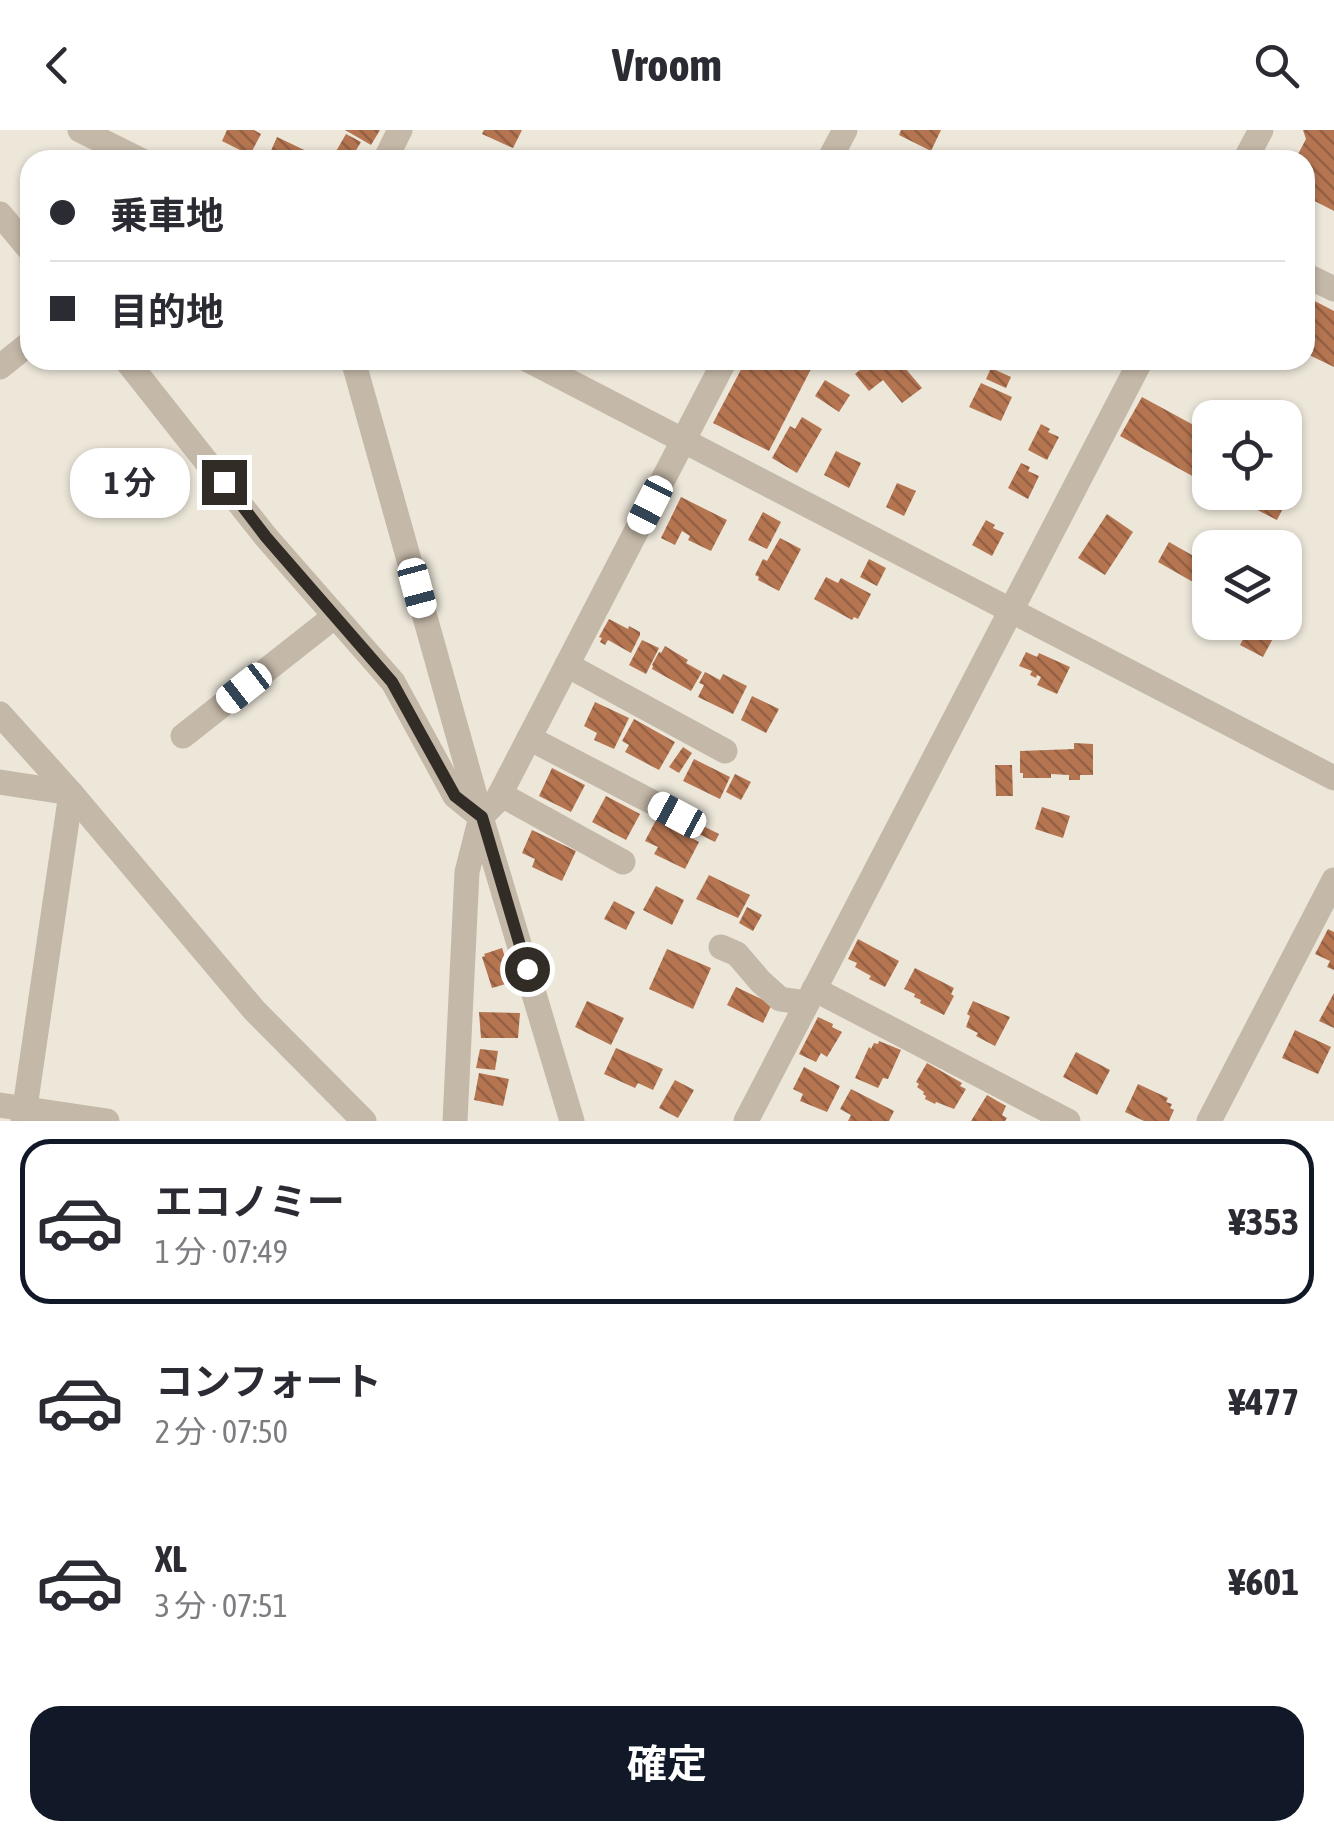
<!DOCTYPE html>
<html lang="ja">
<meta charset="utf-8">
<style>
body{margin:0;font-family:"Asap Condensed","Noto Sans JP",sans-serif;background:#f2f2f3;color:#2b2b33;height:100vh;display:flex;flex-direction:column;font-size:38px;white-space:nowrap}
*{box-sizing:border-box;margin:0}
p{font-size:32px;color:#7c7c81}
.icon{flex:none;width:55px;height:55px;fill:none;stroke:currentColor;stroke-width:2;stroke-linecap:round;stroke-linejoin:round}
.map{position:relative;height:991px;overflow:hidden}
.sheet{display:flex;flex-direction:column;background:#fff;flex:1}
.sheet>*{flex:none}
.hud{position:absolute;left:20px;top:20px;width:1295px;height:220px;border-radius:30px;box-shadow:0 2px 8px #0004;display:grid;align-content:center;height:220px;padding:0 30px;background:#fff}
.tools{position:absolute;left:1192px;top:270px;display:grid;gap:20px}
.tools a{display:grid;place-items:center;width:110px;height:110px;border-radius:20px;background:#fff;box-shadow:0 2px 8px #0004;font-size:50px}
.end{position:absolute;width:45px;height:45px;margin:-22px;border:12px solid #322c27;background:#fff;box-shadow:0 0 0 5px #fff}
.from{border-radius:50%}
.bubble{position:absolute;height:70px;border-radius:30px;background:#fff;box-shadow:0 2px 8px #0004;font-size:32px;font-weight:700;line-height:70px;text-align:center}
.car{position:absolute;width:30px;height:60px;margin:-30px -15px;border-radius:12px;box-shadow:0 0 8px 2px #0007;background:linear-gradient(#fff 24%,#345 0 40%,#fff 0 76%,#345 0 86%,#fff 0)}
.hud b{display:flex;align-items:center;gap:35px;height:95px;font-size:38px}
.hud b+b{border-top:2px solid #e1e1e2}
.hud i{width:25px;height:25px;background:#2b2b33}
ul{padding:18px 0 0;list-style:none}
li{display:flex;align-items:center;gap:30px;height:165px;margin:0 20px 15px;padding:0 10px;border:5px solid transparent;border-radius:30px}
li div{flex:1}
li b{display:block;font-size:38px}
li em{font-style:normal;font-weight:700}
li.on{border-color:#111827}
li>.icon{width:90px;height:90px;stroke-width:1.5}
.cta{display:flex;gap:20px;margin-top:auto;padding:20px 30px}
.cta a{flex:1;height:115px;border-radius:30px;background:#111827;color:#fff;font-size:40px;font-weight:700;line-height:115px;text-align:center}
header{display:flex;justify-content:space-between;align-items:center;height:130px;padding:0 30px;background:#fff;font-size:45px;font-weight:700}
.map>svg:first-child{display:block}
</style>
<header><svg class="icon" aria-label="back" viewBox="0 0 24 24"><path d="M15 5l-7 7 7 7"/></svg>Vroom<svg class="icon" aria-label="search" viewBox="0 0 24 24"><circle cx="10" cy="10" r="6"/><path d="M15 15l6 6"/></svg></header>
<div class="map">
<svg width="1334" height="991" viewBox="0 0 1334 991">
<defs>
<pattern id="building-back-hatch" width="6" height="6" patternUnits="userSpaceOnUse" patternTransform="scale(2.5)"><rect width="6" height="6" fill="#b57551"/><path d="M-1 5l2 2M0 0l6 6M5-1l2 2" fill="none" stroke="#946043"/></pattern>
</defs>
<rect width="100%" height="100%" fill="#ede7da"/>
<!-- building -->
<g fill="url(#building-back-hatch)">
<polygon points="227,0 254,0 261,4 250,25 222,11"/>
<polygon points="345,0 380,0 371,15"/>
<polygon points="484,0 522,0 513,18 482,4"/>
<polygon points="901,0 941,0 931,21 899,5"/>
<polygon points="1303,0 1334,0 1334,81 1305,66 1305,30 1295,30 1306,9"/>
<polygon points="346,4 361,12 350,30 335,23"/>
<polygon points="277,7 319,27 317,30 273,30 275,25 270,23"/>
<polygon points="1305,166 1334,181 1334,237 1305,223"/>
<polygon points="746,230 793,230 811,239 769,321 713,293"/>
<polygon points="872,230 910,230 912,232 905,238 922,258 902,273 883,250 869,261 855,244"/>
<polygon points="991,238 1011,247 1006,258 986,249"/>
<polygon points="825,250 850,265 839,282 815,266"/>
<polygon points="981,253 1012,267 1001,291 969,277"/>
<polygon points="1142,267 1210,304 1210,323 1196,348 1120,306"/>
<polygon points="802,287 822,299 797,343 772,328 790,296 795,299"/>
<polygon points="1041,294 1050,299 1048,302 1059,307 1047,330 1028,320"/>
<polygon points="836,321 861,333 849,358 824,345"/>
<polygon points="1021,333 1030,337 1028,341 1039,346 1028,369 1008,358"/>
<polygon points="1285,340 1299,347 1277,390 1222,362 1285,362"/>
<polygon points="897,353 916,361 904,386 886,377"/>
<polygon points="681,367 727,390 711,421 688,410 690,406 682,401 675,415 661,408"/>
<polygon points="763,382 781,392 767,419 748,410"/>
<polygon points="1107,384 1133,402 1105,445 1078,428"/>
<polygon points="986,390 995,395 993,398 1004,403 992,426 972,415"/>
<polygon points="780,408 801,419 779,461 758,450 759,447 755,445 763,429 767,431"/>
<polygon points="1169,412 1204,432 1193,452 1158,432"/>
<polygon points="869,429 886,438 877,456 860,447"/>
<polygon points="826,447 838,453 841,448 871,464 858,489 854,487 852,490 814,469"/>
<polygon points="609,489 628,499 629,496 640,502 640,505 631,523 608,510 605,515 600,512 602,508 599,507"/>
<polygon points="1252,492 1271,492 1279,497 1263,527 1240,515"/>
<polygon points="642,510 659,518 646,544 629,535"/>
<polygon points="665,516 688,530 686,533 702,542 691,561 652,539 653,536 652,535 659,522 661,523"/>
<polygon points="1026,522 1037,527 1039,523 1070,537 1057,564 1037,555 1041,547 1037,545 1036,548 1030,545 1032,541 1019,536"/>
<polygon points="705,542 720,550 723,544 747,556 733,584 698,567 704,555 699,553"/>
<polygon points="752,566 779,579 766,603 741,590"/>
<polygon points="595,572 629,588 614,619 594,610 597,603 584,596"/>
<polygon points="634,589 675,612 659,640 625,622 629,615 622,611"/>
<polygon points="1074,613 1093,614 1093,645 1080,645 1080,650 1069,650 1069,645 1051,644 1051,648 1023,648 1023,643 1020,643 1020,621 1074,619"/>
<polygon points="683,617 692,623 679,643 669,637"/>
<polygon points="694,629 730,647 720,669 683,651"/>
<polygon points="995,635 1012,635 1013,666 996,666"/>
<polygon points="552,638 585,655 571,682 539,666"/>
<polygon points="735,644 751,652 741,670 726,662"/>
<polygon points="606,666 640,684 626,710 592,692"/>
<polygon points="1042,677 1070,686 1063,708 1035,699"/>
<polygon points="689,689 719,704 715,712 685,697"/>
<polygon points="656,690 699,712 685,739 654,724 658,717 645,711"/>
<polygon points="532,700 576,721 562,751 532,737 535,729 522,723"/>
<polygon points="709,745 750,765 738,788 696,769"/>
<polygon points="656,756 684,770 672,795 643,780"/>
<polygon points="614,771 635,782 626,800 604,789"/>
<polygon points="747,777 762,785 753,801 739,793"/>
<polygon points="1328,799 1334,802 1334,840 1327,837 1330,831 1315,824"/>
<polygon points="858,809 899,831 885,857 869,849 871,846 855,837 857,833 848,829"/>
<polygon points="502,818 513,852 492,858 482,827 485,826 484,824"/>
<polygon points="667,819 711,838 693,879 649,859"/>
<polygon points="915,838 954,858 951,864 954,866 944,885 920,873 921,870 914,867 915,864 904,859"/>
<polygon points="736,857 772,874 763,893 727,875"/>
<polygon points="1334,863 1334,898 1319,891"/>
<polygon points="587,871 624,888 611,915 575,897"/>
<polygon points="973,871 1010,887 995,916 976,906 978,903 966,897 970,886 967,884"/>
<polygon points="479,882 520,883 518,908 481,908"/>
<polygon points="818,887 833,894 832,897 842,902 827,927 821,923 816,932 799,924"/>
<polygon points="1295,900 1331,917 1318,944 1282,928"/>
<polygon points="879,911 901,920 888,949 883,948 878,958 855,948 869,917 871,919 874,913 878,914"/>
<polygon points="616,918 663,939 653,960 638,953 635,958 604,944"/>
<polygon points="480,919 498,921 495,940 476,938"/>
<polygon points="1076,922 1110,940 1097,965 1063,947"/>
<polygon points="927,933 962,953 960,956 966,959 954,979 936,972 935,974 925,969 926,966 923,964 924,962 917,957 919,954 916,952"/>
<polygon points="804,937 840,956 827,982 800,971 803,964 793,959"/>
<polygon points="479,943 509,949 503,976 474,970"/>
<polygon points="675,950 694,960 678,988 659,978"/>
<polygon points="1138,954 1168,968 1166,972 1172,974 1170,978 1174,980 1169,991 1144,991 1125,982"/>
<polygon points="851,959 894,981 889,991 848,991 851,985 840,979"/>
<polygon points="987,965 1006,976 1002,985 1007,988 1005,991 971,991"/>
</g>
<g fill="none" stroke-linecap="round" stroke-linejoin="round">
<!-- minor -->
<g stroke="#c4b8a8" stroke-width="25">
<polyline points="80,0 140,30"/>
<polyline points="385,30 400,0"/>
<polyline points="829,30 845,0"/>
<polyline points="1245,30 1261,0"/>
<polyline points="0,84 30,120"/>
<polyline points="1305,145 1334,159"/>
<polyline points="126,230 266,407 393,552 455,666 481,687"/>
<polyline points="353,230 481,687 572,991"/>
<polyline points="528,230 1334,648"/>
<polyline points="0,237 30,213"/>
<polyline points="567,535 725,621"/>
<polyline points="0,584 71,663 254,880 364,991"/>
<polyline points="183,606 335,486"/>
<polyline points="529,608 677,685"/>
<polyline points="0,652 71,663 23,991"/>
<polyline points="500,664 623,732"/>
<polyline points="721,817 737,824 760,851 780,869 807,873"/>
<polyline points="814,859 1068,991"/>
<polyline points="0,975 107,991"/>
<polyline points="455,991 467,742 481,687 496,672 725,230"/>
<polyline points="746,991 1141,230"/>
<polyline points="1209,991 1334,750"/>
</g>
</g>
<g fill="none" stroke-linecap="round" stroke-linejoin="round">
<!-- route -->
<polyline stroke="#322c27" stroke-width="12" points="224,352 266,407 392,552 455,666 482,687 527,839"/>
</g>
</svg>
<div class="tools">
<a><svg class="icon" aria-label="locate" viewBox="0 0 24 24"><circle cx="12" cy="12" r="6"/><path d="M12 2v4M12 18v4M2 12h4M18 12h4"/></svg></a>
<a><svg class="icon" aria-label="layers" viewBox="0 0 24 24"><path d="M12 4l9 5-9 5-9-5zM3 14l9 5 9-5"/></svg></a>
</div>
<i class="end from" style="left:527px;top:839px"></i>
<i class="end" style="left:224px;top:352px"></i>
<div class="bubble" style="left:70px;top:318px;width:120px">1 分</div>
<i class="car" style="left:650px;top:375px;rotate:207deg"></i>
<i class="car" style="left:417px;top:458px;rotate:165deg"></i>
<i class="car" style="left:244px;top:558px;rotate:232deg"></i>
<i class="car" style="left:677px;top:685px;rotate:298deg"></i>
<div class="hud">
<b><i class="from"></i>乗車地</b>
<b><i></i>目的地</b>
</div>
</div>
<section class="sheet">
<ul>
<li class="on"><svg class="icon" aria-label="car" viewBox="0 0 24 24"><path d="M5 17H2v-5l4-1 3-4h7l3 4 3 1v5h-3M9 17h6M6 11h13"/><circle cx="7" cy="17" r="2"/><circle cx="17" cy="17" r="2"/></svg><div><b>エコノミー</b><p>1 分 · 07:49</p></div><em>¥353</em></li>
<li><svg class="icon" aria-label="car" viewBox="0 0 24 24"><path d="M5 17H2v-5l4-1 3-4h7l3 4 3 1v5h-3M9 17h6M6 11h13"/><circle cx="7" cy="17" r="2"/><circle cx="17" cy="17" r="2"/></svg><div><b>コンフォート</b><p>2 分 · 07:50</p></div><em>¥477</em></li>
<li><svg class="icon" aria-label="car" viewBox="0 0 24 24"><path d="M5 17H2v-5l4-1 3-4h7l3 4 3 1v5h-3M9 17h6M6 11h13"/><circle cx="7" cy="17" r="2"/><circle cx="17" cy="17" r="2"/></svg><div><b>XL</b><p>3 分 · 07:51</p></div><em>¥601</em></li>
</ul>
<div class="cta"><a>確定</a></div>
</section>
